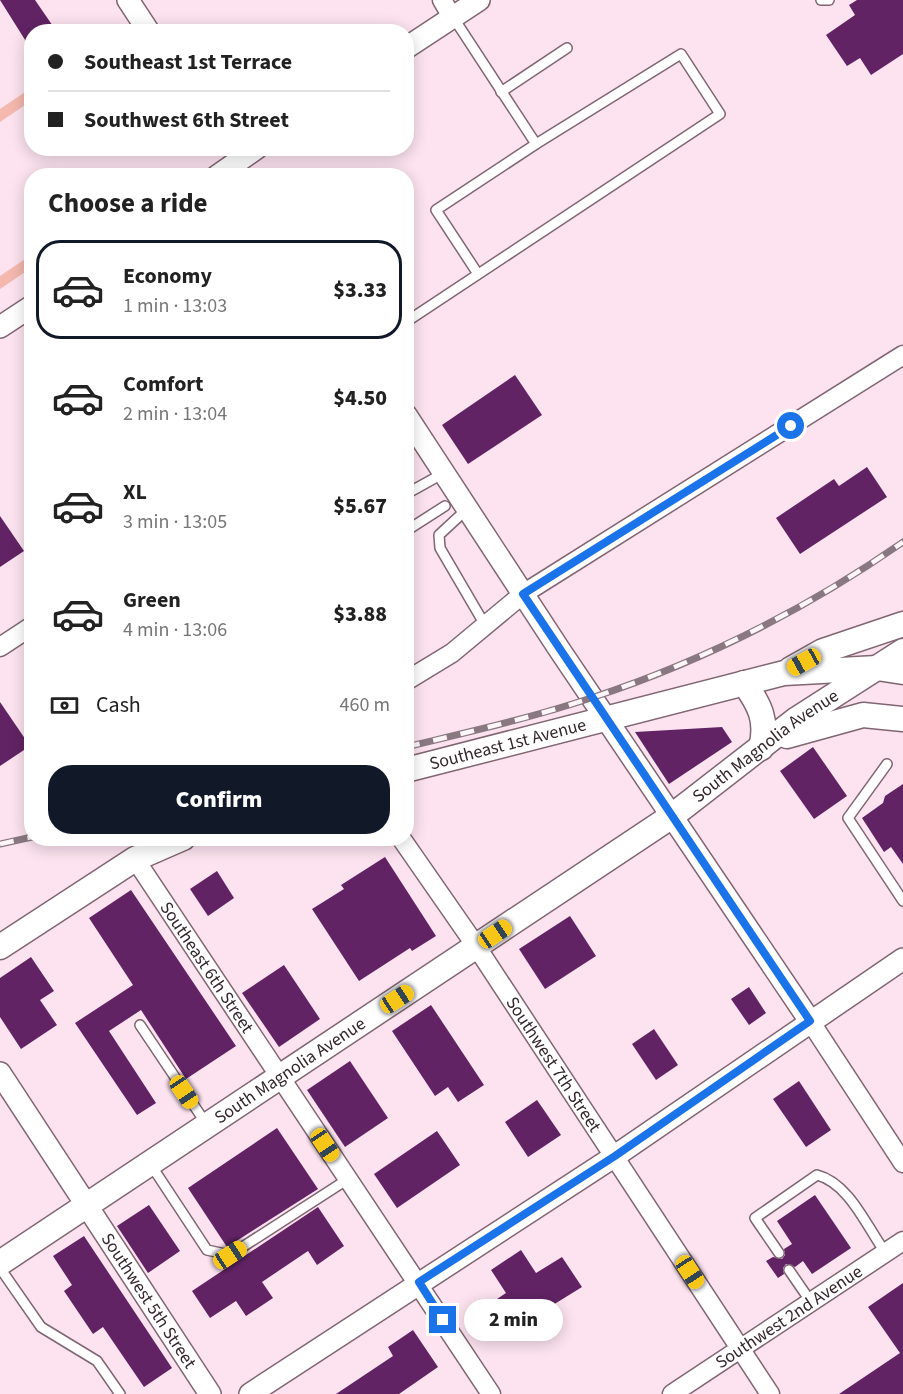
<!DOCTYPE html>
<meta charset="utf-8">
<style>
body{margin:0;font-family:"Source Sans 3",sans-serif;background:#f2f2f2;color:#222;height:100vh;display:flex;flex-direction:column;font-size:22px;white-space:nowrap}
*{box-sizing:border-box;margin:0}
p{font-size:20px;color:#767676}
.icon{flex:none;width:33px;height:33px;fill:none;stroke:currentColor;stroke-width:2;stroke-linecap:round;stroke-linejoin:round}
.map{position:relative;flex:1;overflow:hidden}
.panel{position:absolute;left:24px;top:168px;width:390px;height:678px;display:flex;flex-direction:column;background:#fff;border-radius:24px;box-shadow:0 3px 15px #0003}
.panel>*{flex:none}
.hud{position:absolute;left:24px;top:24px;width:390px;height:132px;border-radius:24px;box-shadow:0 3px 15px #0003;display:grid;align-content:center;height:132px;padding:0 24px;background:#fff}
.end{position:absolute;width:27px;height:27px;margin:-14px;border:8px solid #1a73e8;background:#fff;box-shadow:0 0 0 3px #fff}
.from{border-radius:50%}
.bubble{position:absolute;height:42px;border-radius:21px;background:#fff;box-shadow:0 3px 15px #0003;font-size:20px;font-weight:800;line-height:42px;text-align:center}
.car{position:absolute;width:18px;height:36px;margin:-18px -9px;border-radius:8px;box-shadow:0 0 4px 2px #0007;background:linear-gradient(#f5c518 24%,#345 0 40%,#f5c518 0 76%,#345 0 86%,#f5c518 0)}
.hud b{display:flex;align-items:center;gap:21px;height:57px;font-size:22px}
.hud b+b{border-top:2px solid #e0e0e0}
.hud i{width:15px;height:15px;background:#222}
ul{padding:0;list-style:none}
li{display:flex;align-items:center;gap:18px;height:99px;margin:0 12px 9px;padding:0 12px;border:3px solid transparent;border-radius:24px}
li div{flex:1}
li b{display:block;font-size:22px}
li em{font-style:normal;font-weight:800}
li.active{border-color:#111827}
li>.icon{width:54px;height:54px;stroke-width:1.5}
h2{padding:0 24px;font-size:27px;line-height:72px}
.pay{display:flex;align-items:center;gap:15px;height:66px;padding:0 24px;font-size:22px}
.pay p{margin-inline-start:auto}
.cta{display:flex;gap:12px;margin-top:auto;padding:12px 24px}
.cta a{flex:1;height:69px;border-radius:24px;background:#111827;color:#fff;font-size:24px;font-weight:800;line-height:69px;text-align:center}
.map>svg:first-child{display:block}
</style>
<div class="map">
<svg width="903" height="1394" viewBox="0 0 903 1394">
<rect width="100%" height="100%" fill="#fce3ef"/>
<!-- green -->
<g fill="#f4b8ae">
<polygon points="31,88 31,101 0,122 0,109"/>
<polygon points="31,255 31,268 0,289 0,276"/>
</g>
<!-- building -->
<g fill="#612364">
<polygon points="0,0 35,0 57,32 32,32 32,51"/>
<polygon points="857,0 903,0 903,54 871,75 860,58 847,66 826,35 855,15 849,5"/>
<polygon points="515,375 542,415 468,464 442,425"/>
<polygon points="867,467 887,497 800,554 776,518 834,479 839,486"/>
<polygon points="0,516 24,551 0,567"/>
<polygon points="0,702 30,746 0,766"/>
<polygon points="722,727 732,742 669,784 635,732"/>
<polygon points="813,747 847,796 814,819 780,771"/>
<polygon points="903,784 903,864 891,847 884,852 862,818 883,803 885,796"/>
<polygon points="385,857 436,936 412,951 410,948 359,981 312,909 344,889 341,885"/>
<polygon points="217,871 234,898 208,916 190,889"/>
<polygon points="131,890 236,1046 186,1079 141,1010 109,1031 156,1103 137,1115 75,1023 133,985 89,918"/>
<polygon points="570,916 596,956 545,989 519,949"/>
<polygon points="31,957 54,991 40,1000 57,1025 21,1049 0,1017 0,978"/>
<polygon points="284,965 320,1019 279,1047 242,993"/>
<polygon points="749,987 766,1013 749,1025 731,999"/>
<polygon points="431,1005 484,1085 458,1102 448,1087 435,1096 392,1031"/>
<polygon points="654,1029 678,1065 656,1080 632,1044"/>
<polygon points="350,1061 388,1118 345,1147 307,1090"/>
<polygon points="799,1081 831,1130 806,1147 773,1099"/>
<polygon points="537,1100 561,1135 528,1157 505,1122"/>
<polygon points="277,1128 318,1189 227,1247 188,1188"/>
<polygon points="437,1131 460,1165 397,1208 374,1174"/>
<polygon points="815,1195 851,1248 812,1274 803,1261 795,1267 786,1264 783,1268 784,1274 778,1278 766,1261 773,1257 782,1259 785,1255 784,1249 792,1244 777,1221"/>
<polygon points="149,1205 180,1251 148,1273 117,1226"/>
<polygon points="318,1207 344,1246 317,1265 308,1251 262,1282 273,1298 246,1316 236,1301 210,1318 192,1291"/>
<polygon points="84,1236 172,1368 144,1387 103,1327 93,1334 64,1291 72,1285 53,1256"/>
<polygon points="521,1250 536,1273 562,1257 582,1287 498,1339 479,1311 506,1293 491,1270"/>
<polygon points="903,1283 903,1394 839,1394 900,1353 868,1307"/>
<polygon points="413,1330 438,1367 399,1394 336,1394 393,1356 388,1347"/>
</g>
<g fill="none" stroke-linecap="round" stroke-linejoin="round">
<defs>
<g id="service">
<polyline points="821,0 829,0"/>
<polyline points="501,92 567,48"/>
<polyline points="478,274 436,210 536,144"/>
<polyline points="406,322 720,114 681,54 536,144 453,17"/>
<polyline points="406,494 444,473"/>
<polyline points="467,509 439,535 440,548 485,625"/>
<polyline points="406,531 445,506"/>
<polyline points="887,764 848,818 903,901"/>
<polyline points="140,1025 207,1125"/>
<polyline points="151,1165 207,1250 230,1255 348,1179"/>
<path d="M 779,1253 L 755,1218 L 817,1175 C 849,1183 867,1227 885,1252"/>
<polyline points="0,1268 41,1327 97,1361 120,1394"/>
<polyline points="789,1270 811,1302"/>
</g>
<g id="minor">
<polyline points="442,0 452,17"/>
<polyline points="0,647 32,626"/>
<polyline points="406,681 452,653 523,594 903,355"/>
<path id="s1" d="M 401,838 L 476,946 L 770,1394"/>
<path id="s2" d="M 135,859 L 491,1394"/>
<polyline points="810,1021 903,1163"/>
<path id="s3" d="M 672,1394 L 903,1241"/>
</g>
<g id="tertiary">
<polyline points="128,0 149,32"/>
<polyline points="406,48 479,0"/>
<polyline points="217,176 257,148"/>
<polyline points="0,327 32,306"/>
<polyline points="406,415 559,649 810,1021"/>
<path id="s4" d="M 0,1073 L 210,1394"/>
<polyline points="250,1394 615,1156 903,959"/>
</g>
<g id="secondary">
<polyline points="791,669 823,651 903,624"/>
<path d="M 744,683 C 760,705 768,721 761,748"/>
<polyline points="787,736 863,715 903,719"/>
<path id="s5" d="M 406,770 L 784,673 L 877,668 L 903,672"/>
<polyline points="0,947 135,859 183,838"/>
<path id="s6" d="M 0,1263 L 672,816 L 797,719 L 903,651"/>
</g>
</defs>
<!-- service casing -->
<use href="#service" stroke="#806572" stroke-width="12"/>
<!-- minor casing -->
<use href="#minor" stroke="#806572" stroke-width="21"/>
<!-- tertiary casing -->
<use href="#tertiary" stroke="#806572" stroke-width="24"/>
<!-- secondary casing -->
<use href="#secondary" stroke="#806572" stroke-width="27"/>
<!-- service -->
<use href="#service" stroke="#fff" stroke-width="9"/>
<!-- minor -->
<use href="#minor" stroke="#fff" stroke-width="18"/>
<!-- tertiary -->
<use href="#tertiary" stroke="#fff" stroke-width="21"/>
<!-- secondary -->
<use href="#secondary" stroke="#fff" stroke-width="24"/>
<defs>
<g id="rail">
<path d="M 406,747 C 468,732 531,718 591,698 C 701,662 808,608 903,542"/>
<polyline points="0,844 32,837"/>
</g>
</defs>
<!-- rail casing -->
<use href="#rail" stroke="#8a7881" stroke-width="7"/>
<!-- rail -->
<use href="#rail" stroke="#fdf6f9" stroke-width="4.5" stroke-dasharray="14" stroke-linecap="butt"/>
</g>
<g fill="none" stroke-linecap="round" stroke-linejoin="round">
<!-- route -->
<polyline stroke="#1a73e8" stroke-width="8" points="443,1320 419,1282 615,1156 810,1021 523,594 791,426"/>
</g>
<g text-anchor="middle" stroke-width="6" stroke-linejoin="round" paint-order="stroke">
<!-- street labels -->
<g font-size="18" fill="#33272d" stroke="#fdf6f9">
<text dy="6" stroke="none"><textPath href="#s5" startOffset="105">Southeast 1st Avenue</textPath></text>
<text dy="6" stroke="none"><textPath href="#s6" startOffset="924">South Magnolia Avenue</textPath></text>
<text dy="6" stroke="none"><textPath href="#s2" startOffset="130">Southeast 6th Street</textPath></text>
<text dy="6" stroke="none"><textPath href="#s1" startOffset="273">Southwest 7th Street</textPath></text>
<text dy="6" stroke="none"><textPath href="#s6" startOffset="348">South Magnolia Avenue</textPath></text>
<text dy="6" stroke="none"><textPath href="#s4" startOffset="272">Southwest 5th Street</textPath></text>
<text dy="6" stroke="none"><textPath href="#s3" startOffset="140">Southwest 2nd Avenue</textPath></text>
</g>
</g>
</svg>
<i class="end from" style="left:791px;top:426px"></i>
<i class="end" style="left:443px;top:1320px"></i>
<div class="bubble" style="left:464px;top:1299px;width:99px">2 min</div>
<i class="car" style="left:804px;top:662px;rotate:241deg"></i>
<i class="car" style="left:495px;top:934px;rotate:56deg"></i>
<i class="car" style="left:397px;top:999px;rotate:57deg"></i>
<i class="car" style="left:184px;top:1092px;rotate:146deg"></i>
<i class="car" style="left:325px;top:1145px;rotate:146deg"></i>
<i class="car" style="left:230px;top:1255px;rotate:57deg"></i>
<i class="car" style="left:690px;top:1272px;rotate:147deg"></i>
<div class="hud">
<b><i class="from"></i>Southeast 1st Terrace</b>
<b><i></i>Southwest 6th Street</b>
</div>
<section class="panel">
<h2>Choose a ride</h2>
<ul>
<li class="active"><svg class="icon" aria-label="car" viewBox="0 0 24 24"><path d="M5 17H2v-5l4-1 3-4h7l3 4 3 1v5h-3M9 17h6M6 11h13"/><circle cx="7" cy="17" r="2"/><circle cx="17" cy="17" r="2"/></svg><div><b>Economy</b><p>1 min · 13:03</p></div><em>$3.33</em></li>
<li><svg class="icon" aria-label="car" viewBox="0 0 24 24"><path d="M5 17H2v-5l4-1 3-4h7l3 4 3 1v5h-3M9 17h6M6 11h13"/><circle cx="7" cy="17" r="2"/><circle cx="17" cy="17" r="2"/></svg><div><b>Comfort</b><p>2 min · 13:04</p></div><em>$4.50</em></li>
<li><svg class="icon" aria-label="car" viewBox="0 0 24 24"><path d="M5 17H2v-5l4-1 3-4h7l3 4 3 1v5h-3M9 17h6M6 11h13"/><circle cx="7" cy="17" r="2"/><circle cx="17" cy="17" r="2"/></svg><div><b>XL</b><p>3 min · 13:05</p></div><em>$5.67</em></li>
<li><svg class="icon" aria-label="car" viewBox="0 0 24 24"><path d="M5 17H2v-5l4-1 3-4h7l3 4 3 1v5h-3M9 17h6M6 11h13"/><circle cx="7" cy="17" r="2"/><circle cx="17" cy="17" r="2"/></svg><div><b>Green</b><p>4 min · 13:06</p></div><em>$3.88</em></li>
</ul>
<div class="pay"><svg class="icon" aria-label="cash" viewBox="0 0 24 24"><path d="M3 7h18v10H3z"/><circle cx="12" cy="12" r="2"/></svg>Cash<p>460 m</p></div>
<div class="cta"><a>Confirm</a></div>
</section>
</div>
